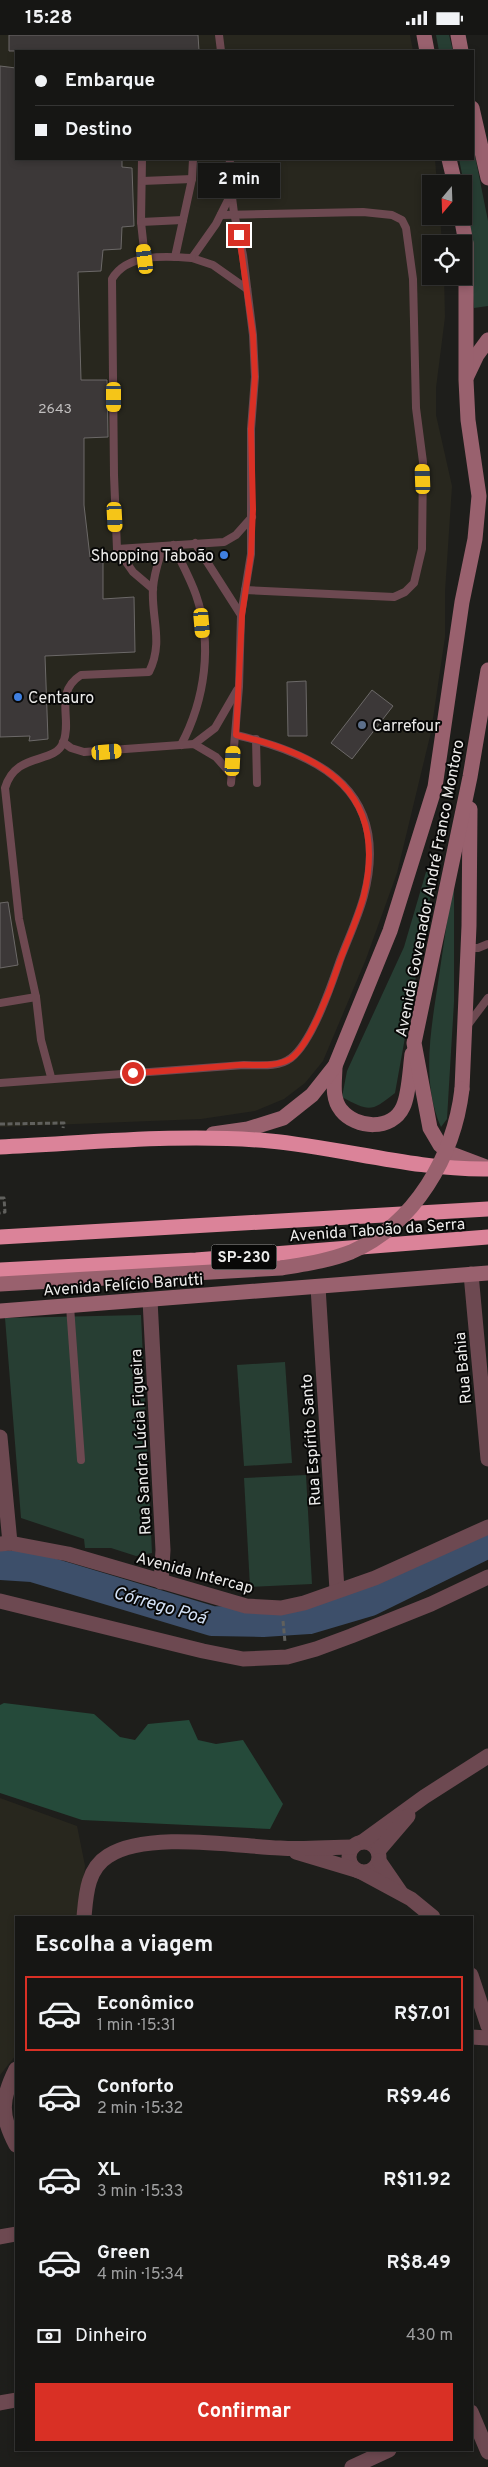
<!DOCTYPE html>
<html lang="pt">
<meta charset="utf-8">
<style>
body{margin:0;font-family:Overpass,sans-serif;background:#232322;color:#f1f3f6;height:100vh;display:flex;flex-direction:column;font-size:19px;white-space:nowrap}
*{box-sizing:border-box;margin:0}
p{font-size:16px;color:#9e9fa0}
.icon{flex:none;width:28px;height:28px;fill:none;stroke:currentColor;stroke-width:2;stroke-linecap:round;stroke-linejoin:round}
.map{position:relative;flex:1;overflow:hidden}
.drawer{position:absolute;left:15px;top:1881px;width:458px;height:535px;display:flex;flex-direction:column;background:#161614;border-radius:0px;box-shadow:0 2px 8px #0003,0 0 0 1px #353534}
.drawer>*{flex:none}
.guide{position:absolute;left:15px;top:15px;width:459px;height:110px;border-radius:0px;box-shadow:0 2px 8px #0003,0 0 0 1px #353534;display:grid;align-content:center;height:110px;padding:0 20px;background:#161614}
.needle{width:32px;rotate:199deg}
.tools{position:absolute;left:422px;top:140px;display:grid;gap:10px}
.tools a{display:grid;place-items:center;width:50px;height:50px;border-radius:0px;background:#161614;box-shadow:0 2px 8px #0003,0 0 0 1px #353534;font-size:25px}
.end{position:absolute;width:22px;height:22px;margin:-11px;border:6px solid #d93025;background:#fff;box-shadow:0 0 0 2px #fff}
.from{border-radius:50%}
.bubble{position:absolute;height:35px;border-radius:0px;background:#161614;box-shadow:0 2px 8px #0003,0 0 0 1px #353534;font-size:16px;font-weight:700;line-height:35px;text-align:center}
.car{position:absolute;width:15px;height:30px;margin:-15px -8px;border-radius:6px;box-shadow:0 0 4px 1px #0007;background:linear-gradient(#f5c518 24%,#345 0 40%,#f5c518 0 76%,#345 0 86%,#f5c518 0)}
.guide b{display:flex;align-items:center;gap:18px;height:48px;font-size:19px}
.guide b+b{border-top:1px solid #353534}
.guide i{width:12px;height:12px;background:#f1f3f6}
ul{padding:0;list-style:none}
li{display:flex;align-items:center;gap:15px;height:75px;margin:0 10px 8px;padding:0 10px;border:2px solid transparent;border-radius:0px}
li div{flex:1}
li b{display:block;font-size:19px}
li em{font-style:normal;font-weight:700}
li.selected{border-color:#d93025}
li>.icon{width:45px;height:45px;stroke-width:1.5}
h2{padding:0 20px;font-size:22px;line-height:60px}
.pay{display:flex;align-items:center;gap:12px;height:55px;padding:0 20px;font-size:19px}
.pay p{margin-inline-start:auto}
.cta{display:flex;gap:10px;margin-top:auto;padding:10px 20px}
.cta a{flex:1;height:58px;border-radius:0px;background:#d93025;color:#fff;font-size:20px;font-weight:700;line-height:58px;text-align:center}
.status{display:flex;justify-content:space-between;align-items:center;height:35px;padding:0 25px;background:#161614;direction:ltr}
.status svg{height:14px;fill:currentColor}
.map>svg:first-child{display:block}
</style>
<div class="status"><b>15:28</b><svg viewBox="0 0 49 12"><path d="M0 12V9h3v3zM5 12V6h3v6zM10 12V3h3v9zM15 12V0h3v12zM26 1h20v11H26zM47 4h2v5h-2z"/></svg></div>
<div class="map">
<svg width="488" height="2432" viewBox="0 0 488 2432">
<rect width="100%" height="100%" fill="#1e1e1b"/>
<!-- built -->
<g fill="#28271e">
<polygon points="0,0 410,0 413,16 16,16 16,124 435,124 437,149 431,149 431,181 440,181 442,209 431,209 431,241 444,241 445,282 436,353 436,380 452,451 445,556 445,602 431,697 397,838 366,924 323,1026 305,1048 284,1064 255,1076 201,1084 0,1092"/>
<polygon points="0,1763 77,1791 85,1831 80,1882 16,1882 16,2020 0,2040"/>
</g>
<!-- green -->
<g fill="#273e33">
<polygon points="436,0 449,0 453,16 439,16"/>
<polygon points="473,111 488,186 488,271 474,273 464,149 459,124 472,124"/>
<path d="M 435,836 L 395,1058 C 371,1077 370,1077 342,1062 L 347,1036 L 404,912 L 426,837 Z"/>
<path d="M 454,839 L 454,967 L 447,1084 L 441,1092 C 420,1045 432,990 439,941 C 444,907 449,873 454,839 Z"/>
<polygon points="141,1280 152,1518 136,1521 111,1513 85,1513 84,1504 21,1483 5,1283"/>
<polygon points="285,1327 292,1428 244,1431 237,1330"/>
<polygon points="306,1440 312,1549 250,1552 244,1443"/>
</g>
<!-- forest -->
<polygon fill="#254a3a" points="4,1668 94,1679 120,1702 135,1705 148,1689 189,1685 198,1705 216,1709 243,1705 283,1769 270,1794 82,1785 0,1758 0,1670"/>
<g fill="none" stroke-linecap="round" stroke-linejoin="round">
<!-- river -->
<polyline stroke="#3d4f6a" stroke-width="30" points="0,1530 32,1532 212,1586 263,1587 309,1584 370,1566 488,1508"/>
</g>
<!-- building -->
<g fill="#3c3838" stroke="#6c6968">
<polygon points="9,0 198,0 199,16 9,16"/>
<polygon points="0,31 16,33 16,124 122,124 122,132 132,133 134,191 122,192 121,214 103,215 101,236 78,237 81,345 107,345 108,402 84,403 84,470 90,522 103,519 103,564 134,562 135,617 45,621 48,704 29,706 30,701 0,702"/>
<polygon points="306,646 307,701 288,701 287,647"/>
<polygon points="372,655 393,671 352,724 331,708"/>
<polygon points="8,867 18,930 0,933 0,868"/>
</g>
<g fill="none" stroke-linecap="round" stroke-linejoin="round">
<!-- path -->
<g stroke="#60605d" stroke-width="3" stroke-dasharray="5 2.5" stroke-linecap="butt">
<polyline points="0,1089 64,1088 63,1093"/>
<polyline points="0,1163 4,1163 5,1177 0,1178"/>
<polyline points="283,1586 285,1607"/>
</g>
<!-- service -->
<g stroke="#6d4951" stroke-width="8">
<polyline points="219,0 221,16"/>
<polyline points="142,124 141,187 145,224"/>
<polyline points="230,124 229,139 234,178 243,220 253,300 255,342 251,394 251,519 241,580 239,652 231,748"/>
<polyline points="142,146 192,144"/>
<polyline points="231,159 216,189 192,223 213,230 247,254"/>
<polyline points="221,180 363,177 392,180 402,185 406,193 413,244 416,373 423,427 422,514 414,548 405,557 394,562 245,555"/>
<polyline points="141,187 183,185"/>
<polyline points="175,222 192,144 193,124"/>
<polyline points="195,508 241,580"/>
<path d="M 173,510 C 181,527 190,543 196,560 C 213,609 205,665 181,710"/>
<polyline points="117,514 224,507 236,500 252,482"/>
<path d="M 153,554 L 133,537 L 117,514 L 114,440 L 112,244 C 127,218 166,221 192,223"/>
<polyline points="256,704 257,748"/>
<polyline points="63,707 71,713 84,717 194,709 216,722 232,740"/>
<polyline points="194,709 215,693 237,655"/>
<polyline points="469,913 478,913 488,909"/>
<polyline points="0,968 36,962"/>
<polyline points="467,991 488,963"/>
<path d="M 51,1042 L 41,1005 L 36,962 L 19,884 L 5,753 C 16,716 54,730 63,708 C 73,684 53,658 81,640 L 149,637 C 164,607 151,583 153,553 C 154,538 159,525 163,511"/>
<path d="M 0,1048 L 244,1030 C 259,1030 278,1033 291,1023 C 312,1007 331,951 340,925 C 348,904 358,883 364,861 C 391,758 323,720 236,700"/>
<polyline points="70,1271 81,1425"/>
</g>
<!-- minor -->
<g stroke="#6d4951" stroke-width="15">
<polyline points="471,1239 488,1424"/>
<polyline points="318,1252 337,1555"/>
<polyline points="150,1265 163,1515 161,1547"/>
<polyline points="0,1402 10,1508"/>
<circle cx="364" cy="1822" r="15"/>
<polyline points="362,1807 424,1762 488,1721"/>
<polyline points="378,1816 408,1781"/>
<polyline points="296,1817 356,1835"/>
<polyline points="379,1826 401,1858"/>
<polyline points="361,1837 411,1864 433,1882"/>
<path d="M 84,1882 C 86,1860 87,1834 108,1821 C 147,1796 234,1811 280,1813 C 304,1815 329,1812 353,1812"/>
<polyline points="471,1940 488,1991"/>
<polyline points="471,2002 488,2003"/>
<path d="M 16,2034 C 1,2064 0,2080 16,2110"/>
<polyline points="0,2202 16,2199"/>
<polyline points="0,2368 16,2365"/>
<polyline points="471,2377 488,2417"/>
<polyline points="352,2432 389,2415"/>
</g>
<!-- tertiary -->
<g stroke="#6d4951" stroke-width="15">
<polyline points="0,1509 10,1508 68,1519 246,1571 281,1573 304,1568 375,1543 488,1492"/>
<polyline points="0,1566 203,1616 243,1624 287,1622 316,1614 351,1601 431,1569 488,1542"/>
</g>
<!-- secondary -->
<g stroke="#99616e" stroke-width="15">
<polyline points="424,0 427,16"/>
<polyline points="458,0 461,16"/>
<polyline points="472,73 488,143"/>
<polyline points="449,124 455,149"/>
<polyline points="467,341 477,320 488,305"/>
<path d="M 335,1031 C 335,1045 331,1063 341,1075 C 356,1094 392,1096 403,1072 C 409,1060 410,1034 412,1019"/>
<polyline points="462,1054 469,891 470,774"/>
<polyline points="213,1099 248,1094 283,1083 312,1060 335,1031 390,896 435,752 462,567 475,504 479,461 468,385 466,345 466,208 461,181"/>
<polyline points="486,1132 449,1118 440,1110 430,1093 414,1008 470,742 488,635"/>
<polyline points="0,1276 488,1238"/>
</g>
<!-- motorway -->
<g stroke="#db8399" stroke-width="15">
<path d="M 0,1112 C 89,1108 181,1098 270,1106 C 343,1113 415,1135 488,1134"/>
<polyline points="0,1202 488,1174"/>
<polyline points="0,1235 196,1225 488,1202"/>
</g>
<!-- secondary-bridge -->
<path stroke="#99616e" stroke-width="15" d="M 0,1249 L 281,1233 C 305,1229 328,1226 351,1217 C 415,1189 454,1121 462,1054"/>
</g>
<g fill="none" stroke-linecap="round" stroke-linejoin="round">
<!-- route -->
<path stroke="#d93025" stroke-width="6" d="M 133,1038 C 168,1036 203,1033 238,1030 C 255,1029 274,1033 290,1024 C 309,1012 331,953 338,931 C 346,908 358,884 364,860 C 388,757 324,720 236,700 L 242,580 L 251,519 L 253,474 L 251,394 L 255,342 L 253,300 L 239,200"/>
</g>
<!-- markers -->
<g fill="#3f7fe0" stroke="#080807" stroke-width="2">
<circle cx="224" cy="520" r="5"/>
<circle cx="18" cy="662" r="5"/>
</g>
<circle fill="#5c6f8a" stroke="#080807" stroke-width="2" cx="362" cy="690" r="5"/>
<g text-anchor="middle" stroke-width="4" stroke-linejoin="round" paint-order="stroke">
<!-- number labels -->
<g font-size="14" fill="#c0bebe">
<text x="55" y="378">2643</text>
</g>
<!-- shield labels -->
<rect fill="#080807" stroke="#a8a7a6" stroke-width="1" x="211.5" y="1209.5" width="65" height="25" rx="4"/>
<g font-size="15" font-weight="bold" fill="#ecebea">
<text x="244" y="1227">SP-230</text>
</g>
<!-- poi labels -->
<g font-size="16" fill="#ecebea" stroke="#080807" text-anchor="start">
<text x="214" y="526" text-anchor="end">Shopping Taboão</text>
<text x="28" y="668">Centauro</text>
<text x="372" y="696">Carrefour</text>
</g>
<!-- street labels -->
<g font-size="16" fill="#ecebea" stroke="#080807">
<text transform="translate(429 853) rotate(-79)" y="6">Avenida Govenador André Franco Montoro</text>
<text transform="translate(377 1194) rotate(-4)" y="6">Avenida Taboão da Serra</text>
<text transform="translate(123 1249) rotate(-4)" y="6">Avenida Felício Barutti</text>
<text transform="translate(462 1333) rotate(-95)" y="6">Rua Bahia</text>
<text transform="translate(310 1405) rotate(-94)" y="6">Rua Espírito Santo</text>
<text transform="translate(140 1407) rotate(-93)" y="6">Rua Sandra Lúcia Figueira</text>
<text transform="translate(195 1537) rotate(15)" y="6">Avenida Intercap</text>
</g>
<!-- water labels -->
<g font-size="18" font-style="italic" fill="#d5e3f8" stroke="#080807">
<text transform="translate(160 1570) rotate(16)" y="6">Córrego Poá</text>
</g>
</g>
</svg>
<div class="tools">
<a><svg class="needle" viewBox="-14 -14 28 28"><path d="M0-13l5 13h-10z" fill="#e53935"/><path d="M0 13l5-13h-10z" fill="#9e9fa0"/></svg></a>
<a><svg class="icon" aria-label="locate" viewBox="0 0 24 24"><circle cx="12" cy="12" r="6"/><path d="M12 2v4M12 18v4M2 12h4M18 12h4"/></svg></a>
</div>
<i class="end from" style="left:133px;top:1038px"></i>
<i class="end" style="left:239px;top:200px"></i>
<div class="bubble" style="left:198px;top:128px;width:82px">2 min</div>
<i class="car" style="left:145px;top:224px;rotate:353deg"></i>
<i class="car" style="left:114px;top:362px;rotate:180deg"></i>
<i class="car" style="left:423px;top:444px;rotate:358deg"></i>
<i class="car" style="left:115px;top:482px;rotate:177deg"></i>
<i class="car" style="left:202px;top:588px;rotate:175deg"></i>
<i class="car" style="left:107px;top:717px;rotate:85deg"></i>
<i class="car" style="left:233px;top:726px;rotate:3deg"></i>
<div class="guide">
<b><i class="from"></i>Embarque</b>
<b><i></i>Destino</b>
</div>
<section class="drawer">
<h2>Escolha a viagem</h2>
<ul>
<li class="selected"><svg class="icon" aria-label="car" viewBox="0 0 24 24"><path d="M5 17H2v-5l4-1 3-4h7l3 4 3 1v5h-3M9 17h6M6 11h13"/><circle cx="7" cy="17" r="2"/><circle cx="17" cy="17" r="2"/></svg><div><b>Econômico</b><p>1 min · 15:31</p></div><em>R$7.01</em></li>
<li><svg class="icon" aria-label="car" viewBox="0 0 24 24"><path d="M5 17H2v-5l4-1 3-4h7l3 4 3 1v5h-3M9 17h6M6 11h13"/><circle cx="7" cy="17" r="2"/><circle cx="17" cy="17" r="2"/></svg><div><b>Conforto</b><p>2 min · 15:32</p></div><em>R$9.46</em></li>
<li><svg class="icon" aria-label="car" viewBox="0 0 24 24"><path d="M5 17H2v-5l4-1 3-4h7l3 4 3 1v5h-3M9 17h6M6 11h13"/><circle cx="7" cy="17" r="2"/><circle cx="17" cy="17" r="2"/></svg><div><b>XL</b><p>3 min · 15:33</p></div><em>R$11.92</em></li>
<li><svg class="icon" aria-label="car" viewBox="0 0 24 24"><path d="M5 17H2v-5l4-1 3-4h7l3 4 3 1v5h-3M9 17h6M6 11h13"/><circle cx="7" cy="17" r="2"/><circle cx="17" cy="17" r="2"/></svg><div><b>Green</b><p>4 min · 15:34</p></div><em>R$8.49</em></li>
</ul>
<div class="pay"><svg class="icon" aria-label="cash" viewBox="0 0 24 24"><path d="M3 7h18v10H3z"/><circle cx="12" cy="12" r="2"/></svg>Dinheiro<p>430 m</p></div>
<div class="cta"><a>Confirmar</a></div>
</section>
</div>
